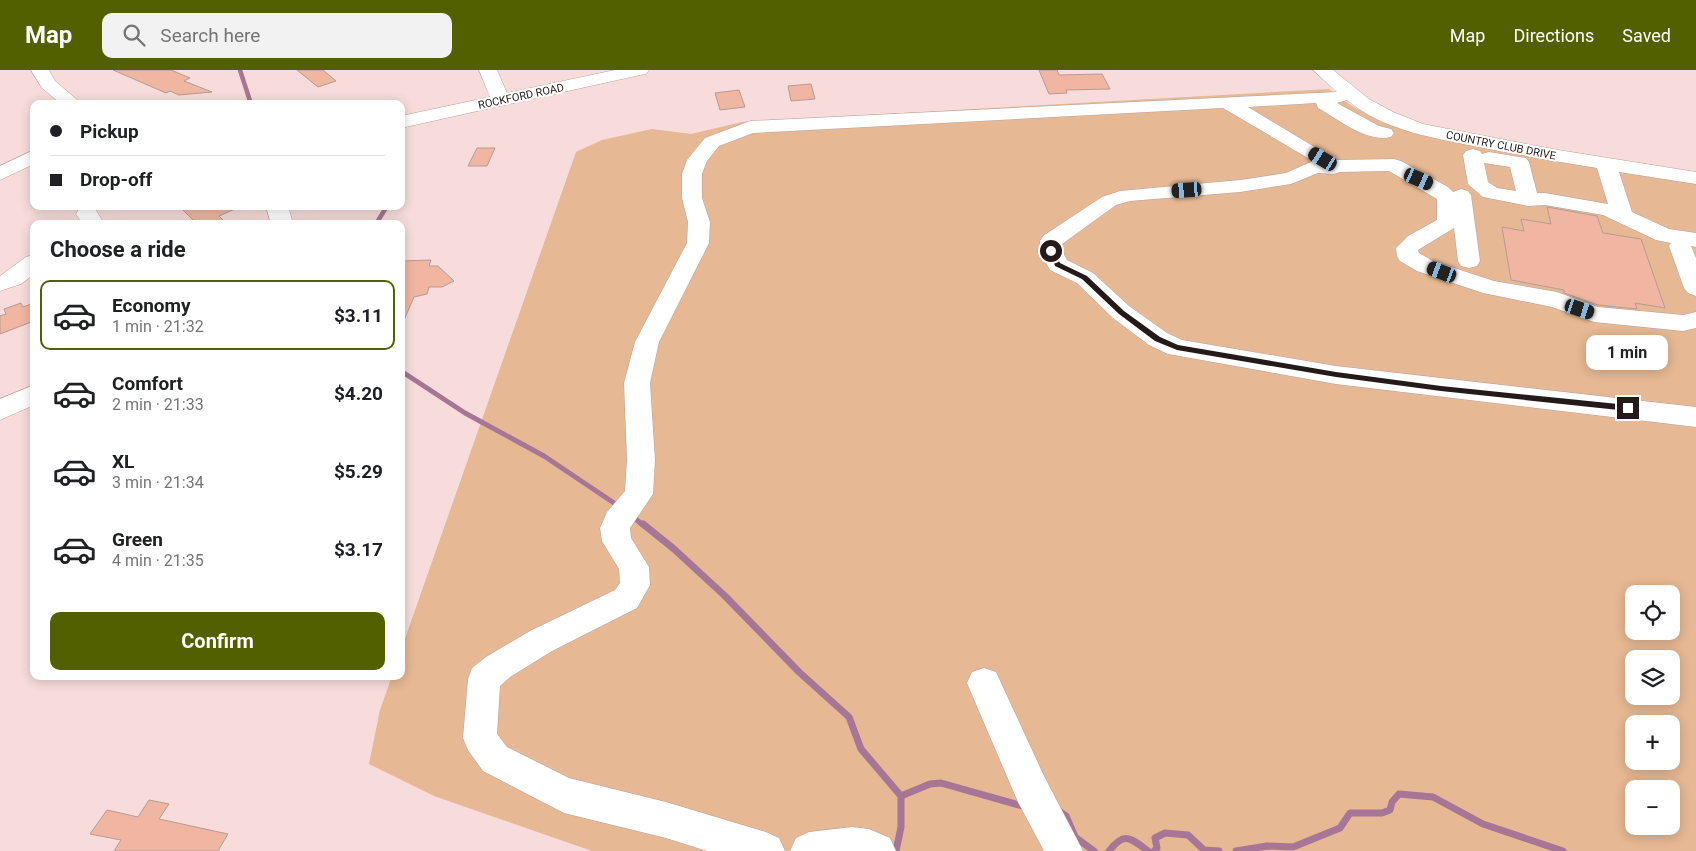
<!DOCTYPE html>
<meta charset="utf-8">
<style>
body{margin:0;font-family:Roboto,sans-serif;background:#f2f2f2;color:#202124;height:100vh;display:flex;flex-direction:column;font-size:19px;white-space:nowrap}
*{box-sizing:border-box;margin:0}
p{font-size:16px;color:#757577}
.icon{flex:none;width:28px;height:28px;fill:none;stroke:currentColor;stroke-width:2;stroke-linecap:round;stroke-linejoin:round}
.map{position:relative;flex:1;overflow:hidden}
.sheet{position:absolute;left:30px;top:150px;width:375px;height:460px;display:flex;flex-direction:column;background:#fff;border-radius:10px;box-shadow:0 2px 12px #0003}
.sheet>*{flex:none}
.guide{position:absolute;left:30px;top:30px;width:375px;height:110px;border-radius:10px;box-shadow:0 2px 12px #0003;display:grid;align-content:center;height:110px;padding:0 20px;background:#fff}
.tools{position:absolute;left:1625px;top:515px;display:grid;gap:10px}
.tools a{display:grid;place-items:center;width:55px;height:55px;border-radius:10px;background:#fff;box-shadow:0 2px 12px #0003;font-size:25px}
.end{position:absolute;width:22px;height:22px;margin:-11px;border:6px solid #241a1a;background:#fff;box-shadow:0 0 0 2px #fff}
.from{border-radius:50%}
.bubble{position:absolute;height:35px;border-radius:10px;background:#fff;box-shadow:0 2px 12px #0003;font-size:16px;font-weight:700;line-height:35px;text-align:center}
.car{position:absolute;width:15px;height:30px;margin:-15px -8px;border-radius:6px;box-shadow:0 0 4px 1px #0007;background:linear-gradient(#222 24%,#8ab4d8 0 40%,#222 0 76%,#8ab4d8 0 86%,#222 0)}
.guide b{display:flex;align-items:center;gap:18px;height:48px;font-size:19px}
.guide b+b{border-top:1px solid #e0e0e0}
.guide i{width:12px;height:12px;background:#202124}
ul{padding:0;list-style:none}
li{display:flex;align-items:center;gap:15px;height:70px;margin:0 10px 8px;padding:0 10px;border:2px solid transparent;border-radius:10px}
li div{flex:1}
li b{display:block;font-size:19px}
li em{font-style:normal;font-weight:700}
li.on{border-color:#526000}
li>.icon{width:45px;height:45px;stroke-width:1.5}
h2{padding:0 20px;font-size:22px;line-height:60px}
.primary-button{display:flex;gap:10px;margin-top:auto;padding:10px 20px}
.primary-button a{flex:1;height:58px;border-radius:10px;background:#526000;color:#fff;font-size:20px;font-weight:700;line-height:58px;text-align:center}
header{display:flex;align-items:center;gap:30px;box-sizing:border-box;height:70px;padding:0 25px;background:#526000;color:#fff}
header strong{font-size:24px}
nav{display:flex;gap:28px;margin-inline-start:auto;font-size:18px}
.search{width:350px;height:45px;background:#f2f2f2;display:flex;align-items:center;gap:12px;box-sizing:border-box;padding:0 18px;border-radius:10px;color:#757577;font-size:19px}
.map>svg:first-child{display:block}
</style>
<header>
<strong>Map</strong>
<div class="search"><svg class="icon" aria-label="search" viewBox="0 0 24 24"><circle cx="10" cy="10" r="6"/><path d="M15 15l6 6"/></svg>Search here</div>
<nav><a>Map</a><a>Directions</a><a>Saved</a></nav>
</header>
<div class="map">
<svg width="1696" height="781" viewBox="0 0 1696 781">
<rect width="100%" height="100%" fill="#f7dcdb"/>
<!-- green -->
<path fill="#e6b893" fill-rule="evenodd" d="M 1329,19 L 1352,36 L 1381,52 L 1426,66 L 1696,113 L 1696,781 L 592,781 L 434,726 L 369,694 L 380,640 L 392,606 L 401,606 L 401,580 L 576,82 L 602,70 L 652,59 L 691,64 L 742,52 ZM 1634,524 L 1671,524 L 1671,561 L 1634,561 ZM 1634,589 L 1671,589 L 1671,626 L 1634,626 ZM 1634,654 L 1671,654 L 1671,691 L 1634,691 ZM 1634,719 L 1671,719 L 1671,756 L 1634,756 Z"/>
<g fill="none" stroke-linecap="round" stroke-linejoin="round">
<!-- stream-far2 -->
<g stroke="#a77595" stroke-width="4.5">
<polyline points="240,0 251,34"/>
<polyline points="376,154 387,136"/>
</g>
<!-- stream-far1 -->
<g stroke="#a77595" stroke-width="5">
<polyline points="401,301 465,343 544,386 620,437"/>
<polyline points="632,446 644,456"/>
</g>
<!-- stream -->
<g stroke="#a77595" stroke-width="7">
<polyline points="643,454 674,479 725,526 799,602 849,647 861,679 901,726 901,757 896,781"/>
<polyline points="901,726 930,714 941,713 1026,737"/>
<polyline points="1059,741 1066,746 1075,767 1094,781"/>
<path d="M 1109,781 C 1125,760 1131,769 1148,781"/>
<polyline points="1154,781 1157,778 1155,768 1165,763 1188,765 1204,780 1219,781"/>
<polyline points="1236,781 1267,776 1293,777 1340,758 1350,743 1382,743 1390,740 1392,732 1399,724 1433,727 1483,754 1563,781"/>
</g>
</g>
<!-- building -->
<g fill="#f1b6a1" stroke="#b39c94">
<polygon points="113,0 171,0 190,8 184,11 212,22 179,25 170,21 166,23"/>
<polygon points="297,0 323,0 336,11 318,17"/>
<polygon points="1039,0 1057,0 1059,5 1102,4 1110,19 1066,20 1067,23 1049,24"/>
<polygon points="811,14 815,29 791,31 788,16"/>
<polygon points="739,20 745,37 720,40 715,23"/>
<polygon points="477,78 495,78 487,96 468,96"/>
<polygon points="179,136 242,136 219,146 227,154 197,154"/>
<polygon points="1547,137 1597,146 1603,163 1641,169 1665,238 1635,233 1637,239 1598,235 1564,223 1564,220 1511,210 1502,157 1524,161 1521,149 1551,154"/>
<polygon points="431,190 429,196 438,196 454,211 442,217 429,217 427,224 414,227 401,257 401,191"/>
<polygon points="21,233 23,237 34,233 34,251 0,264 0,246 6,244 4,239"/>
<polygon points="149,730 169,734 159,749 228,764 218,781 114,781 121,770 90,764 107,740 138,747"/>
</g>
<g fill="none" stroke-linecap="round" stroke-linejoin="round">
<defs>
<g id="minor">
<polygon points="31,0 49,0 55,11 82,34 61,34 42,18"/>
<polygon points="479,0 497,0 507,23 615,0 649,0 646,4 640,5 401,58 401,46 490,27"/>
<path d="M 1313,0 L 1333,0 L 1369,29 L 1393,42 L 1423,54 L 1552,79 L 1696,102 L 1696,114 L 1619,102 L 1632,142 L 1669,159 L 1696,163 L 1696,177 L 1691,176 L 1696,188 L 1696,226 L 1688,223 L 1684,218 L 1669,176 L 1671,173 L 1656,170 L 1603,145 L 1545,135 L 1528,136 L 1483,127 L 1468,114 L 1463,85 L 1466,81 L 1473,79 L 1480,81 L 1482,84 L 1489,82 L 1526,88 L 1529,92 L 1537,123 L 1545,123 L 1608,134 L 1597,98 C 1559,92 1521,85 1484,78 C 1436,68 1385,62 1347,30 L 1337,33 L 1379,56 L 1391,59 L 1394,63 L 1391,67 C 1367,73 1338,49 1318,38 L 1316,33 L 1248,37 L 1336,90 L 1394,89 L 1401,91 L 1448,117 L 1453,122 L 1461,119 L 1468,121 L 1471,125 L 1480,191 L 1477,196 L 1469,198 L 1461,196 L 1458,191 L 1454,158 L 1418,180 L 1419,183 L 1433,191 L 1494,211 L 1557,222 L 1598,237 L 1683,245 L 1696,242 L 1696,258 L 1683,261 L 1594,252 L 1552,237 L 1483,223 L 1417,201 L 1400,191 L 1397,186 L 1396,178 L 1408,166 L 1437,150 L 1437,129 L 1389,101 L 1340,102 L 1333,104 L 1318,103 L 1291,114 L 1240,122 L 1130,131 L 1116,135 L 1062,174 L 1062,181 L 1067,190 L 1093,203 L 1129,236 L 1167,263 L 1182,270 L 1336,296 L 1696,337 L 1696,357 L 1336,314 L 1168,284 L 1149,275 L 1113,248 L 1077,213 L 1050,200 L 1040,181 L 1040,171 L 1043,166 L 1102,127 L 1120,121 L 1240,110 L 1286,103 L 1313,91 L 1223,38 L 753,63 L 719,76 L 707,91 L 702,104 L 702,128 L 710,152 L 709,173 L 659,272 L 650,313 L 655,390 L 653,424 L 630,458 L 631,468 L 649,497 L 650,515 L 637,538 L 552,581 L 510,607 L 500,616 L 497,664 L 507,677 L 569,708 L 666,732 L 766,762 L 779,768 L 785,781 L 707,781 L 666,768 L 564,743 L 483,701 L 468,680 L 463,668 L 468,609 L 472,598 L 486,587 L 530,561 L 615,520 L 620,513 L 619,499 L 602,471 L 600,458 L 607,442 L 625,421 L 627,390 L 624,313 L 635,272 L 687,173 L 688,152 L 682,128 L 682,104 L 687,90 L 705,68 L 750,51 L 1337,22 ZM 1484,93 L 1510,97 L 1516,121 L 1497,118 L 1488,112 Z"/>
<polygon points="34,80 34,94 0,110 0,96"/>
<polygon points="266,136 288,136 293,154 271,154"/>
<polygon points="87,138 95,139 102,150 99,154 77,154 80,150 76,144 79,139"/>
<polygon points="34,185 34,204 21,214 0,221 0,206 26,187"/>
<polygon points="34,315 34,335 0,350 0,329"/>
<polygon points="984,598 996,602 1044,706 1083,781 1044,781 1018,732 967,613 972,602"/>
<polygon points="852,757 869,759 890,768 896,781 790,781 796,768 809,762"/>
</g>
</defs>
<!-- minor casing -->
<use href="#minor" stroke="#b9a09f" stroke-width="1"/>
<!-- minor -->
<use href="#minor" fill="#fff" fill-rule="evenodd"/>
</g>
<!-- route -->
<polygon fill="#241a1a" points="1049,179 1053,179 1060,193 1087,206 1124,241 1160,267 1178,275 1336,302 1441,316 1628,335 1632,338 1628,341 1441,321 1336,307 1177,280 1155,271 1119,244 1082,209 1055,196"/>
<g text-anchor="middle" stroke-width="4" stroke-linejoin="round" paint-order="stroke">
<!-- far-street labels -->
<g font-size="11" fill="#241a1a" stroke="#fff">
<text transform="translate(521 26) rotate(-12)" y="4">ROCKFORD ROAD</text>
<text transform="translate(1501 75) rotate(11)" y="4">COUNTRY CLUB DRIVE</text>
</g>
</g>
</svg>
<div class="tools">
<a><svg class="icon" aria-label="locate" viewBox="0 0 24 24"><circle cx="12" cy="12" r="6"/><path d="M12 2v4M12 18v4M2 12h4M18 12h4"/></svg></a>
<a><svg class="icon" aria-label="layers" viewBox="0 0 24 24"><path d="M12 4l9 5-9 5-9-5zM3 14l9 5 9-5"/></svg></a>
<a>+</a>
<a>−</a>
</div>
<i class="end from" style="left:1051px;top:181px"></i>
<i class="end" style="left:1628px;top:338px"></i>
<div class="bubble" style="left:1586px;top:265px;width:82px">1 min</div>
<i class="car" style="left:1323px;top:89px;rotate:301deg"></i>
<i class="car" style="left:1419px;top:109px;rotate:114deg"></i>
<i class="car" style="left:1187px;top:120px;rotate:266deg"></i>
<i class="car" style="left:1442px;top:202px;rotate:291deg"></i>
<i class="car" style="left:1580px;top:239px;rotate:108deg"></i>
<div class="guide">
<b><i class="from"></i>Pickup</b>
<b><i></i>Drop-off</b>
</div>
<section class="sheet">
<h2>Choose a ride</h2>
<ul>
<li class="on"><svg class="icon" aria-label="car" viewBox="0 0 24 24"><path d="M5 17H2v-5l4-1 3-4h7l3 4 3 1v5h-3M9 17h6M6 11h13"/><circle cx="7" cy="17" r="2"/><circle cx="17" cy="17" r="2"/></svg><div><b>Economy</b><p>1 min · 21:32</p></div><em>$3.11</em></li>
<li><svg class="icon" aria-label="car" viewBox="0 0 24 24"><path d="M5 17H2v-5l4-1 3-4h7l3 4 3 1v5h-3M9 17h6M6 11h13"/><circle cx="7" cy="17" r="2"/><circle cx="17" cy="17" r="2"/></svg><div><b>Comfort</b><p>2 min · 21:33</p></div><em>$4.20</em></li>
<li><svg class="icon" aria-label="car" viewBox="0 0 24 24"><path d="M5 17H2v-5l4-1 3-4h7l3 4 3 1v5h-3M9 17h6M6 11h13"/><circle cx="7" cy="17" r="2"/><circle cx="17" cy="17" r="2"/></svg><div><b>XL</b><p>3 min · 21:34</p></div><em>$5.29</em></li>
<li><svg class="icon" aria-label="car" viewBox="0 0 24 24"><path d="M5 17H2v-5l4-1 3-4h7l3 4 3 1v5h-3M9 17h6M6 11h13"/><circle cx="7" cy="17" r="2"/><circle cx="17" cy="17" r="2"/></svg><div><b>Green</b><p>4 min · 21:35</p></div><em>$3.17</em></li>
</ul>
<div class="primary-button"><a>Confirm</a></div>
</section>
</div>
